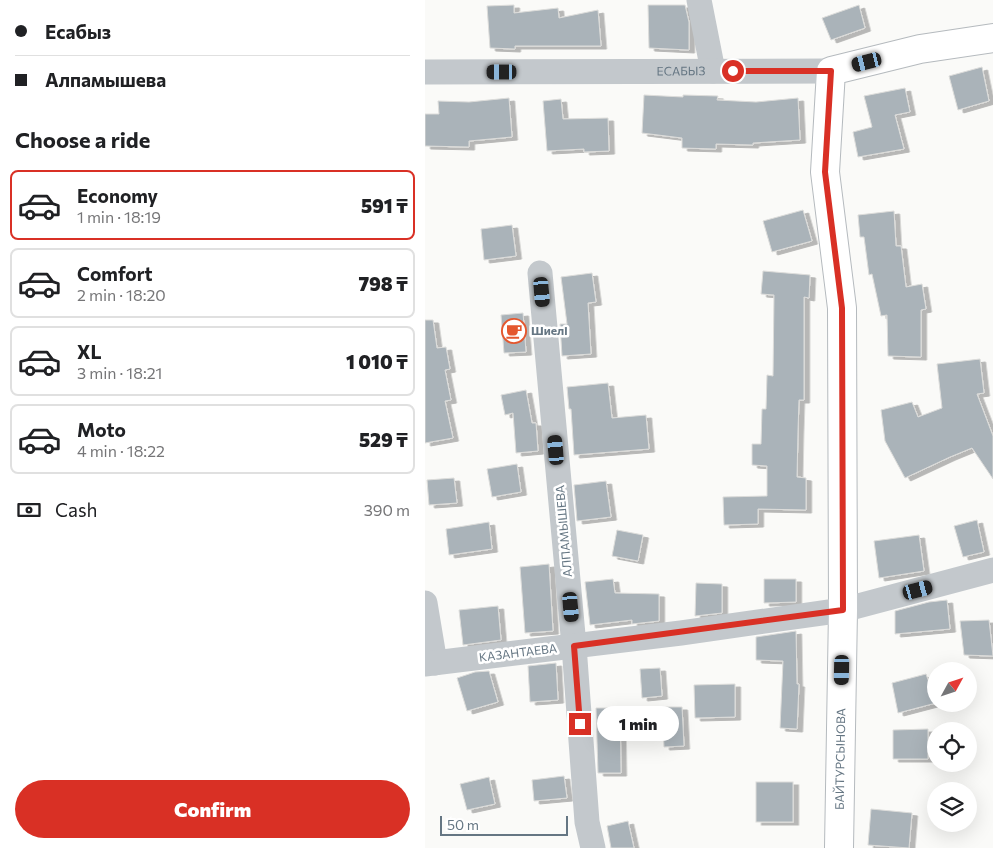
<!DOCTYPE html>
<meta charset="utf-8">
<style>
body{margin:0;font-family:Commissioner,sans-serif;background:#f6f6f6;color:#202124;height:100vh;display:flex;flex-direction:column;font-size:19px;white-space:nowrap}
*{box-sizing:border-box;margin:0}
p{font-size:16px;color:#757577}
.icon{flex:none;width:28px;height:28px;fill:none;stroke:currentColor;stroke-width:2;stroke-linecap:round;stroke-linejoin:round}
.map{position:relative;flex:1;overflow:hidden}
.side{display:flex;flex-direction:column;background:#fff;width:425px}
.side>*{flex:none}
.hud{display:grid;align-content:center;height:110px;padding:0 15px;background:#fff}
.needle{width:32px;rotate:50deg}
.controls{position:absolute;left:502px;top:662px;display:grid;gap:10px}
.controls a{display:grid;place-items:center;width:50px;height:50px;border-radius:50%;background:#fff;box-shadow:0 5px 20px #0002;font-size:25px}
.scale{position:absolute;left:15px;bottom:12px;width:128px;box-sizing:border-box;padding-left:5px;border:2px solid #657683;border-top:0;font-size:14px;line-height:18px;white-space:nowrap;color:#657683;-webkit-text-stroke:4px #fff;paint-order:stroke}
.end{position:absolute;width:22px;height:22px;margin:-11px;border:6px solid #d93025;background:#fff;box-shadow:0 0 0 2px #fff}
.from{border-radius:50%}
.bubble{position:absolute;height:35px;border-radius:18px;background:#fff;box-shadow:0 5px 20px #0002;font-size:16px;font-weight:800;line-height:35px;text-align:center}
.car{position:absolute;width:15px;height:30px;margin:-15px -8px;border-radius:6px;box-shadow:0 0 4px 1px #0007;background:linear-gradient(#222 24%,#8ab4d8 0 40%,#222 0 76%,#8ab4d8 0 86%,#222 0)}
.hud b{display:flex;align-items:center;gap:18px;height:48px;font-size:19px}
.hud b+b{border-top:1px solid #e0e0e0}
.hud i{width:12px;height:12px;background:#202124}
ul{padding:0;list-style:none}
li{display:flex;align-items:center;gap:15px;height:70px;margin:0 10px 8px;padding:0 5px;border:2px solid #e0e0e0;border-radius:8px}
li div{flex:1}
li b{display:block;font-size:19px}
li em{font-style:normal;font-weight:800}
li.selected{border-color:#d93025}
li>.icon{width:45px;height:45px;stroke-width:1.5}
h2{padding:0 15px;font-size:22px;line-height:60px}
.pay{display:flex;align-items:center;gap:12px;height:55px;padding:0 15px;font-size:19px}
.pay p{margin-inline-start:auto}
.action{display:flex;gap:10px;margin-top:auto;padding:10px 15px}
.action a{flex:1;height:58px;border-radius:30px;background:#d93025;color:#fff;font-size:20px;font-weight:800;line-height:58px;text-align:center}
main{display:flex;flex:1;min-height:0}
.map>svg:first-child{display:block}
</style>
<main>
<section class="side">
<div class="hud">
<b><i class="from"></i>Есабыз</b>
<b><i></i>Алпамышева</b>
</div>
<h2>Choose a ride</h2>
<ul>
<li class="selected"><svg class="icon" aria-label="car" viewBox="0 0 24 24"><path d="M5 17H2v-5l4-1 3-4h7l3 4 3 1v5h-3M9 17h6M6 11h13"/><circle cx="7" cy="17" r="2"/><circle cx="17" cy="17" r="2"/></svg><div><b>Economy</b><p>1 min · 18:19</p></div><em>591 ₸</em></li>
<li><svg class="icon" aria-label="car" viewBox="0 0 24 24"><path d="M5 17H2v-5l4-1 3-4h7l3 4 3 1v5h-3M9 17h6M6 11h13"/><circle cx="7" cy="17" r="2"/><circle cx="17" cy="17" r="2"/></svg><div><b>Comfort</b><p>2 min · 18:20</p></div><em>798 ₸</em></li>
<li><svg class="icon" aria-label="car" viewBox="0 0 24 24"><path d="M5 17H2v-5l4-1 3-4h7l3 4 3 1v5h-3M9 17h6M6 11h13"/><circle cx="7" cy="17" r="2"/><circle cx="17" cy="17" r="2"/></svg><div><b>XL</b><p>3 min · 18:21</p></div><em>1 010 ₸</em></li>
<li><svg class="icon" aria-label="car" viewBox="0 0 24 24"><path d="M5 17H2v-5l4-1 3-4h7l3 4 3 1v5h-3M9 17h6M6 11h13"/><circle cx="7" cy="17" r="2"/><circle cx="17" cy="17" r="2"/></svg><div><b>Moto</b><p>4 min · 18:22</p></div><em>529 ₸</em></li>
</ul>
<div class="pay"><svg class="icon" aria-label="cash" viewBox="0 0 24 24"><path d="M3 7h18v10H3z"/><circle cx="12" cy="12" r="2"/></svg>Cash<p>390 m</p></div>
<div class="action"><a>Confirm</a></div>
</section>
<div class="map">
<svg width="568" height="848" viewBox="0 0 568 848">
<defs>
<filter id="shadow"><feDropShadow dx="5.5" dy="3" stdDeviation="0" flood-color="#0004"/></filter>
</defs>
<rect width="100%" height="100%" fill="#fafaf8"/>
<!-- building -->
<g fill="#aab3b9" stroke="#dcdcda" filter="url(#shadow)">
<polygon points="89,5 89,13 133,8 134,18 173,10 176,46 90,46 90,49 65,48 62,6"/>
<polygon points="223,5 260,5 264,22 264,50 224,48"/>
<polygon points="434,5 440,28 406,40 397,18"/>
<polygon points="557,67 564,101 533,110 524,76"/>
<polygon points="480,88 485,112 470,115 479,149 433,157 428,132 447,127 439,96"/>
<polygon points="219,95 258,97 258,95 293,96 292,100 331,102 373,98 375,140 328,143 328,145 291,144 291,149 257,148 257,138 217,133"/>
<polygon points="84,98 87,137 44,141 44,147 0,146 0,114 14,114 13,101 44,102"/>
<polygon points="136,99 138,119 183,118 184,151 159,152 159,149 122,151 118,101"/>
<polygon points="378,210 387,241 347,252 338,221"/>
<polygon points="469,211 471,246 476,246 481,287 497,284 501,309 496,310 496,357 463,356 462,315 456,316 447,274 444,275 439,237 435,237 433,215"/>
<polygon points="87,225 91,256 59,260 56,229"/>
<polygon points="338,271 385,275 384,298 379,297 379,400 374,400 373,430 372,477 381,478 381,510 333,509 333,524 299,525 298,497 342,496 342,466 327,465 327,444 336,444 337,409 341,409 342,375 348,376 349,295 336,294"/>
<polygon points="167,273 171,302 163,303 166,354 137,356 135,324 142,324 136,277"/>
<polygon points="98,313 101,352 79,353 76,315"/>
<polygon points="0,320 8,320 12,348 21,347 25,369 20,370 26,400 20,401 28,438 0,443"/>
<polygon points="555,359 559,393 552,394 568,436 568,479 547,448 525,457 480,478 460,441 456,410 487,402 493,417 517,408 512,364"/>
<polygon points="183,383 187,418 221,415 224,449 149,455 146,409 144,409 142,387"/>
<polygon points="101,390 107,423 111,423 113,451 91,453 88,413 80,415 76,395"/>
<polygon points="92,464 96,492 67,497 62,469"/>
<polygon points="29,478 32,503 4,505 2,480"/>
<polygon points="181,481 186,517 152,521 149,485"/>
<polygon points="552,520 559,552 538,557 529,526"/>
<polygon points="64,522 67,549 24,555 21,529"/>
<polygon points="192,530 218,535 213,561 187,556"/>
<polygon points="494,535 499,571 454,578 449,541"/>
<polygon points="124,564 128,631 100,633 95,567"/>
<polygon points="188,579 190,593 234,594 234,621 207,624 207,620 165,625 160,582"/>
<polygon points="339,579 371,579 371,602 339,603"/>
<polygon points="271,583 297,584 297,613 270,616"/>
<polygon points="522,600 525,629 470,634 470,611 504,602"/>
<polygon points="73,606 76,640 38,645 34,610"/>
<polygon points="564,620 568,656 539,655 535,621"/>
<polygon points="371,631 372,684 374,684 372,729 355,728 358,661 331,660 331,637"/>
<polygon points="131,663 133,700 105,702 103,666"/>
<polygon points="235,668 237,696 217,698 215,669"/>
<polygon points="64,671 73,702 42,711 32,678 50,672"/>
<polygon points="501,674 511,703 473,713 467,683"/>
<polygon points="310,684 310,717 270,718 269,685"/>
<polygon points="237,707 257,707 259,746 239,747"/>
<polygon points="171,708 195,708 196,773 173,773"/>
<polygon points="503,729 503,759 468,759 468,730"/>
<polygon points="139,776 142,798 109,801 107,780"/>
<polygon points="64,777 70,804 42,810 35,784"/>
<rect x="331" y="782" width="37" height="40"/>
<polygon points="446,809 487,813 484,848 443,845"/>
<polygon points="203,821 209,848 186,848 182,826"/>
</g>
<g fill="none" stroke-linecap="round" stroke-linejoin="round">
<defs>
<g id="major">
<path id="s2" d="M 414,848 L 418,610 L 417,308 L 400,172 L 406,71 L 495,49 L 568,38"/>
</g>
</defs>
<!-- major casing -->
<use href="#major" stroke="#b5babe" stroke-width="30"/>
<!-- minor -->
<g stroke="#c3c8cc" stroke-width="25">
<polyline points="274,0 288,71"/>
<path id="s1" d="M 0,72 L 406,71"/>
<polyline points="115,273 149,646 162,822 168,848"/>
<polyline points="0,603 10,663"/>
<polyline points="0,664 256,633 418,610 568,570"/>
</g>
<!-- major -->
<use href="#major" stroke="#fff" stroke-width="28"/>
</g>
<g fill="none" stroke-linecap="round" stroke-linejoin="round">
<!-- route -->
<polyline stroke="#d93025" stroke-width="6" points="155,724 149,646 418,610 417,308 400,172 406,71 308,71"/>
</g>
<!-- icons -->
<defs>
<symbol id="cafe-ring" viewBox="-11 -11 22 22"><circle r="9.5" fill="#fff" stroke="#e4572e" stroke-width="1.5"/><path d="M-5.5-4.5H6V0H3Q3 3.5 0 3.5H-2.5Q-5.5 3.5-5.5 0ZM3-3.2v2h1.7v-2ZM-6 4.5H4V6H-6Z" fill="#e4572e"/></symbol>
</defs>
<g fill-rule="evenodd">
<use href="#cafe-ring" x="75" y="317" width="28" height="28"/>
</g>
<g text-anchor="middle" stroke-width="5" stroke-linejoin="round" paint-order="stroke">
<!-- street labels -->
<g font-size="12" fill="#657683" stroke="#fff">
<text dy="4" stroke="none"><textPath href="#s1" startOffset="256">ЕСАБЫЗ</textPath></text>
<text transform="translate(139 531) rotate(-95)" y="4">АЛПАМЫШЕВА</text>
<text transform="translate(93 653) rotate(-7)" y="4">КАЗАНТАЕВА</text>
<text dy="4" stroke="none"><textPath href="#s2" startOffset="89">БАЙТУРСЫНОВА</textPath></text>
</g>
<!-- poi labels -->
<g font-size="12" font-weight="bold" fill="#657683" stroke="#fff" text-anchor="start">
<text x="106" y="335">Шиелі</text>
</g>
</g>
</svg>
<div class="controls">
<a><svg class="needle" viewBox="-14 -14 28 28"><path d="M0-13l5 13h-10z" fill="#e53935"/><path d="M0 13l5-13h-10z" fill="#757577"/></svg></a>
<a><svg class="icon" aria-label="locate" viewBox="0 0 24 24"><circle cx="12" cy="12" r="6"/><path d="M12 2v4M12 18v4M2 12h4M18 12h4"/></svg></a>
<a><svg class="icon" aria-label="layers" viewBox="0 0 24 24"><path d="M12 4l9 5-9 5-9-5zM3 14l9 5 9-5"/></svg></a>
</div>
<div class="scale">50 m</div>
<i class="end from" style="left:308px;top:71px"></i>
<i class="end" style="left:155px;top:724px"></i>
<div class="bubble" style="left:172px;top:706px;width:82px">1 min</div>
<i class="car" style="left:442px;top:62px;rotate:256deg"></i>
<i class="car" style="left:77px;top:72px;rotate:270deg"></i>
<i class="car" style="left:117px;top:292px;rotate:175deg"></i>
<i class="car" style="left:131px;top:450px;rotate:355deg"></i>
<i class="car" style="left:493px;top:590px;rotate:75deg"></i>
<i class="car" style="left:146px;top:607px;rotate:175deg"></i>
<i class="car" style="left:417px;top:670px;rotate:181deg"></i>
</div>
</main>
